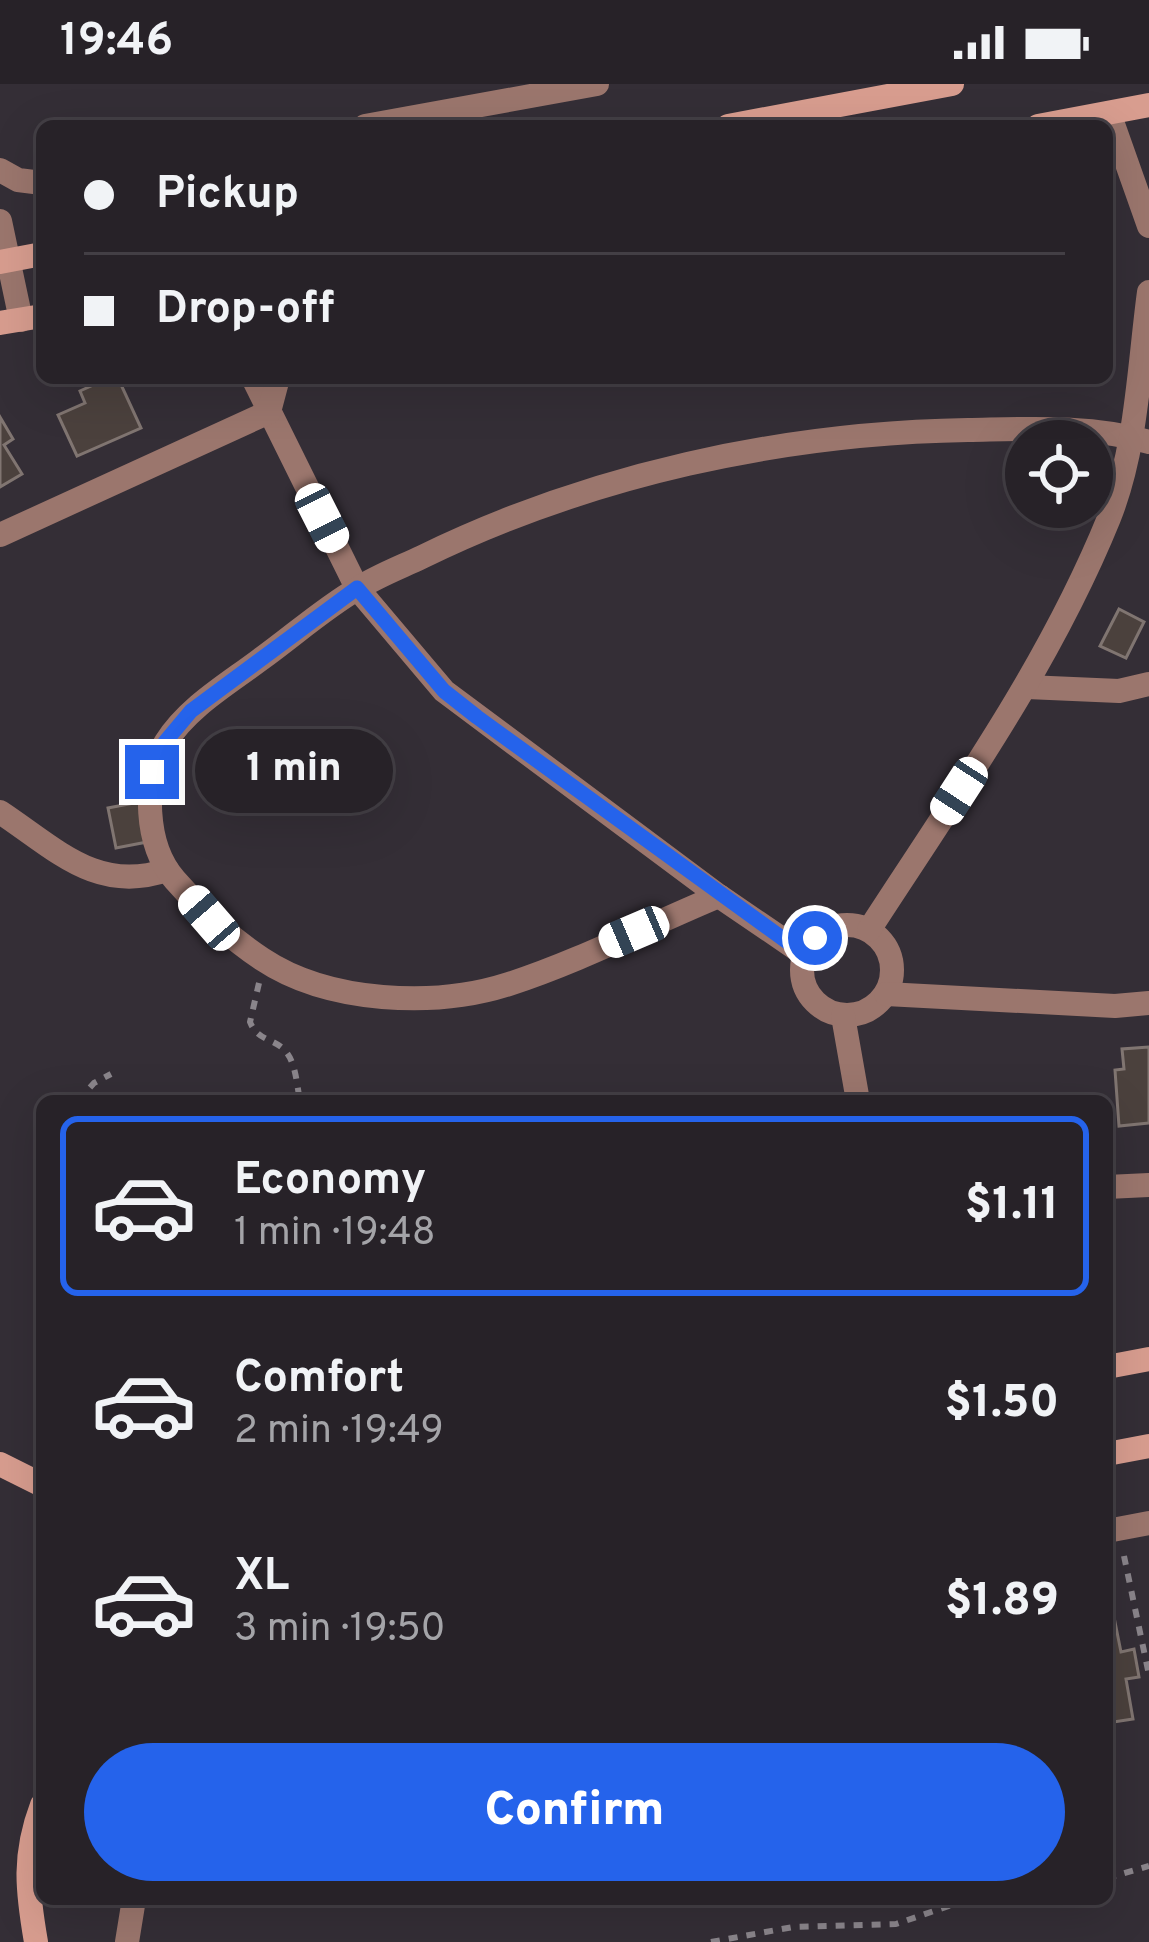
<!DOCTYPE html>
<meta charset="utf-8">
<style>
body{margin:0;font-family:Overpass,sans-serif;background:#332f34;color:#f1f3f6;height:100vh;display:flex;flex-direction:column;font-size:45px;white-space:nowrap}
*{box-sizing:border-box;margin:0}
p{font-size:39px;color:#a4a4a8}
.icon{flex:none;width:66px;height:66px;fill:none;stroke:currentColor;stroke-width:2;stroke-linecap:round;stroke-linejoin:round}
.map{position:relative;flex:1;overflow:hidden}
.details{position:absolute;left:36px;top:1011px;width:1077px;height:810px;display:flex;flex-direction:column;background:#272228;border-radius:18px;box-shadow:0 12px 48px #0002,0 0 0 3px #433f45}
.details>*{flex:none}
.hud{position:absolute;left:36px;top:36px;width:1077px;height:264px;border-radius:18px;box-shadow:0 12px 48px #0002,0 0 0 3px #433f45;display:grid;align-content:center;height:264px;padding:0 48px;background:#272228}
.tools{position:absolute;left:1005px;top:336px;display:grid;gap:24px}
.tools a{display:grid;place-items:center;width:108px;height:108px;border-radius:50%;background:#272228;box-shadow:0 12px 48px #0002,0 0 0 3px #433f45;font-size:60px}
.end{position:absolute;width:54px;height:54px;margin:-27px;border:15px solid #2563eb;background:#fff;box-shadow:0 0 0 6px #fff}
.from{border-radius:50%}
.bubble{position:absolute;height:84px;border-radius:42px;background:#272228;box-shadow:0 12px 48px #0002,0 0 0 3px #433f45;font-size:39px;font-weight:800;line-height:84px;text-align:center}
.car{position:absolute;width:36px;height:72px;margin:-36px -18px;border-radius:15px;box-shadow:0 0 9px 3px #0007;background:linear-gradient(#fff 24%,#345 0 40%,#fff 0 76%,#345 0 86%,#fff 0)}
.hud b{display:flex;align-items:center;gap:42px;height:114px;font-size:45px}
.hud b+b{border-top:3px solid #433f45}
.hud i{width:30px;height:30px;background:#f1f3f6}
ul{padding:21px 0 0;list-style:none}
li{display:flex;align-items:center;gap:36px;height:180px;margin:0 24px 18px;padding:0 24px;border:6px solid transparent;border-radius:18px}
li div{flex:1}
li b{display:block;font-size:45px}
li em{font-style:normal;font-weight:800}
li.active{border-color:#2563eb}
li>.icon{width:108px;height:108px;stroke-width:1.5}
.action{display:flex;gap:24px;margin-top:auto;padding:24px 48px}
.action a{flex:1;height:138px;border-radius:72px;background:#2563eb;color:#fff;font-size:48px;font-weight:800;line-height:138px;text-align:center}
.status{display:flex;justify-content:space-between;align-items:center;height:84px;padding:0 60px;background:#272228;direction:ltr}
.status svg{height:33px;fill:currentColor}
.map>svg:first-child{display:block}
</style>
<div class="status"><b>19:46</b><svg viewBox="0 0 49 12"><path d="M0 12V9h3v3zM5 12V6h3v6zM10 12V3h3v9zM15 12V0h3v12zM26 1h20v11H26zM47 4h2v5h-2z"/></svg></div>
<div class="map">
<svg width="1149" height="1858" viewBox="0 0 1149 1858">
<rect width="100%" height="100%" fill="#342e36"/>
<!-- building -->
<g fill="#4b413d" stroke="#807571" stroke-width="3">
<polygon points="109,294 118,294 141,344 77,372 58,331 85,319 80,307"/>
<polygon points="0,333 13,355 4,361 22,390 0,403"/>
<polygon points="1119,525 1144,538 1126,574 1100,562"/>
<polygon points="139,718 147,758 116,764 108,724"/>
<polygon points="1149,963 1149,1039 1119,1042 1115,986 1124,985 1122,965"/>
<polygon points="1114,1533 1121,1568 1134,1565 1139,1593 1126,1595 1133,1635 1107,1639 1107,1534"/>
</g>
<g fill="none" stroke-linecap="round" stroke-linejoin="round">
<!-- path -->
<g stroke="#8a858b" stroke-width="6" stroke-dasharray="9 9" stroke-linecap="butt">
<path d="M 259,899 L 250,938 C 258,958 276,954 287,969 C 296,981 297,1002 300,1017"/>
<polyline points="78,1017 94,999 111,990"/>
<polyline points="1124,1472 1149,1591"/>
<polyline points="1107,1794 1149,1782"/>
<polyline points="711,1858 793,1843 896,1840 969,1815"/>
</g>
<!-- street -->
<g stroke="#9b766d" stroke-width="24">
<polyline points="1109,29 1149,142"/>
<polyline points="365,42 597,0"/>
<polyline points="0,86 18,96 42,99"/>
<polyline points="0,137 21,236"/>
<polyline points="253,294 357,504 444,607 719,812 804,870"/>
<polyline points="0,451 269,328 278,294"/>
<polyline points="1027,603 1119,607 1149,600"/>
<path d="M 0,728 C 56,765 97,810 167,786"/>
<path d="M 719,812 C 649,841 580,877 509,900 C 435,924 328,919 262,875 C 228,853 201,825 175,796 C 145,762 142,696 166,658 C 188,623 228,600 261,575 C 293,552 323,525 357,505 C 377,492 401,483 422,473 C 590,391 781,349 968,346 C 1027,345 1092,341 1149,358"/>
<circle cx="847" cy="886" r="45"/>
<path d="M 869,846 C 955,713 1049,582 1109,434 C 1137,364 1139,282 1149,208"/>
<polyline points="886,910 1115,922 1149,919"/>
<polyline points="843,932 858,1017"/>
<polyline points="1107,1103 1149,1101"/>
<polyline points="1107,1447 1149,1439"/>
<polyline points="127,1858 134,1815"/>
</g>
<!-- secondary -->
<g stroke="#d89d8f" stroke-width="24">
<polyline points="728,42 952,0"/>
<polyline points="1038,42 1149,21"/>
<polyline points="0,178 42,170"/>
<polyline points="0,239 42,232"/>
<polyline points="1107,1283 1149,1275"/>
<polyline points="1107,1370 1149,1362"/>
<polyline points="0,1380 42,1401"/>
<path d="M 36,1858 C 27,1806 23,1771 42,1721"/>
</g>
</g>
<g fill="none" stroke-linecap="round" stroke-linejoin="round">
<!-- route -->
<polyline stroke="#2563eb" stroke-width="15" points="152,688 165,658 191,627 357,504 444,607 477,633 804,870 815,854"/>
</g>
</svg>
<div class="tools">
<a><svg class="icon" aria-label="locate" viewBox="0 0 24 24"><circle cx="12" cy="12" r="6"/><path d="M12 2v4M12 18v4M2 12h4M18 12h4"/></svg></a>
</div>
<i class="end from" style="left:815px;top:854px"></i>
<i class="end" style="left:152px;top:688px"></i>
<div class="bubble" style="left:195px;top:645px;width:198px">1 min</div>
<i class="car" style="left:322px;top:434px;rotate:153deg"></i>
<i class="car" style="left:959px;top:707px;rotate:213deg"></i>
<i class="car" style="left:209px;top:834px;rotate:319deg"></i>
<i class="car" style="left:634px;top:848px;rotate:247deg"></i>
<div class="hud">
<b><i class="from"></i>Pickup</b>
<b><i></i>Drop-off</b>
</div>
<section class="details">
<ul>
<li class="active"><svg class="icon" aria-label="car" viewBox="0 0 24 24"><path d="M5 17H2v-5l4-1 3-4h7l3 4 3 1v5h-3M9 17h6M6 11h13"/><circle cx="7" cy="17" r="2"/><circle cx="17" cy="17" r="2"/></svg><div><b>Economy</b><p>1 min · 19:48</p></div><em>$1.11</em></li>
<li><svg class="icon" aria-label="car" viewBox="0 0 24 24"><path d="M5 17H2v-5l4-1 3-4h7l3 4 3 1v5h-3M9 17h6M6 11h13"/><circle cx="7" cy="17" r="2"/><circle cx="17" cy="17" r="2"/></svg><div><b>Comfort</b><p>2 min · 19:49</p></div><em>$1.50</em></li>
<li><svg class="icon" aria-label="car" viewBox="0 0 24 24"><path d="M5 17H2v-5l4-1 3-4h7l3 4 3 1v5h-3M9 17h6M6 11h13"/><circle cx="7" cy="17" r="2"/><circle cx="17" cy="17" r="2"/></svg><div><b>XL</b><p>3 min · 19:50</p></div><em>$1.89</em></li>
</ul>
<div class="action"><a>Confirm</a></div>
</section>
</div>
